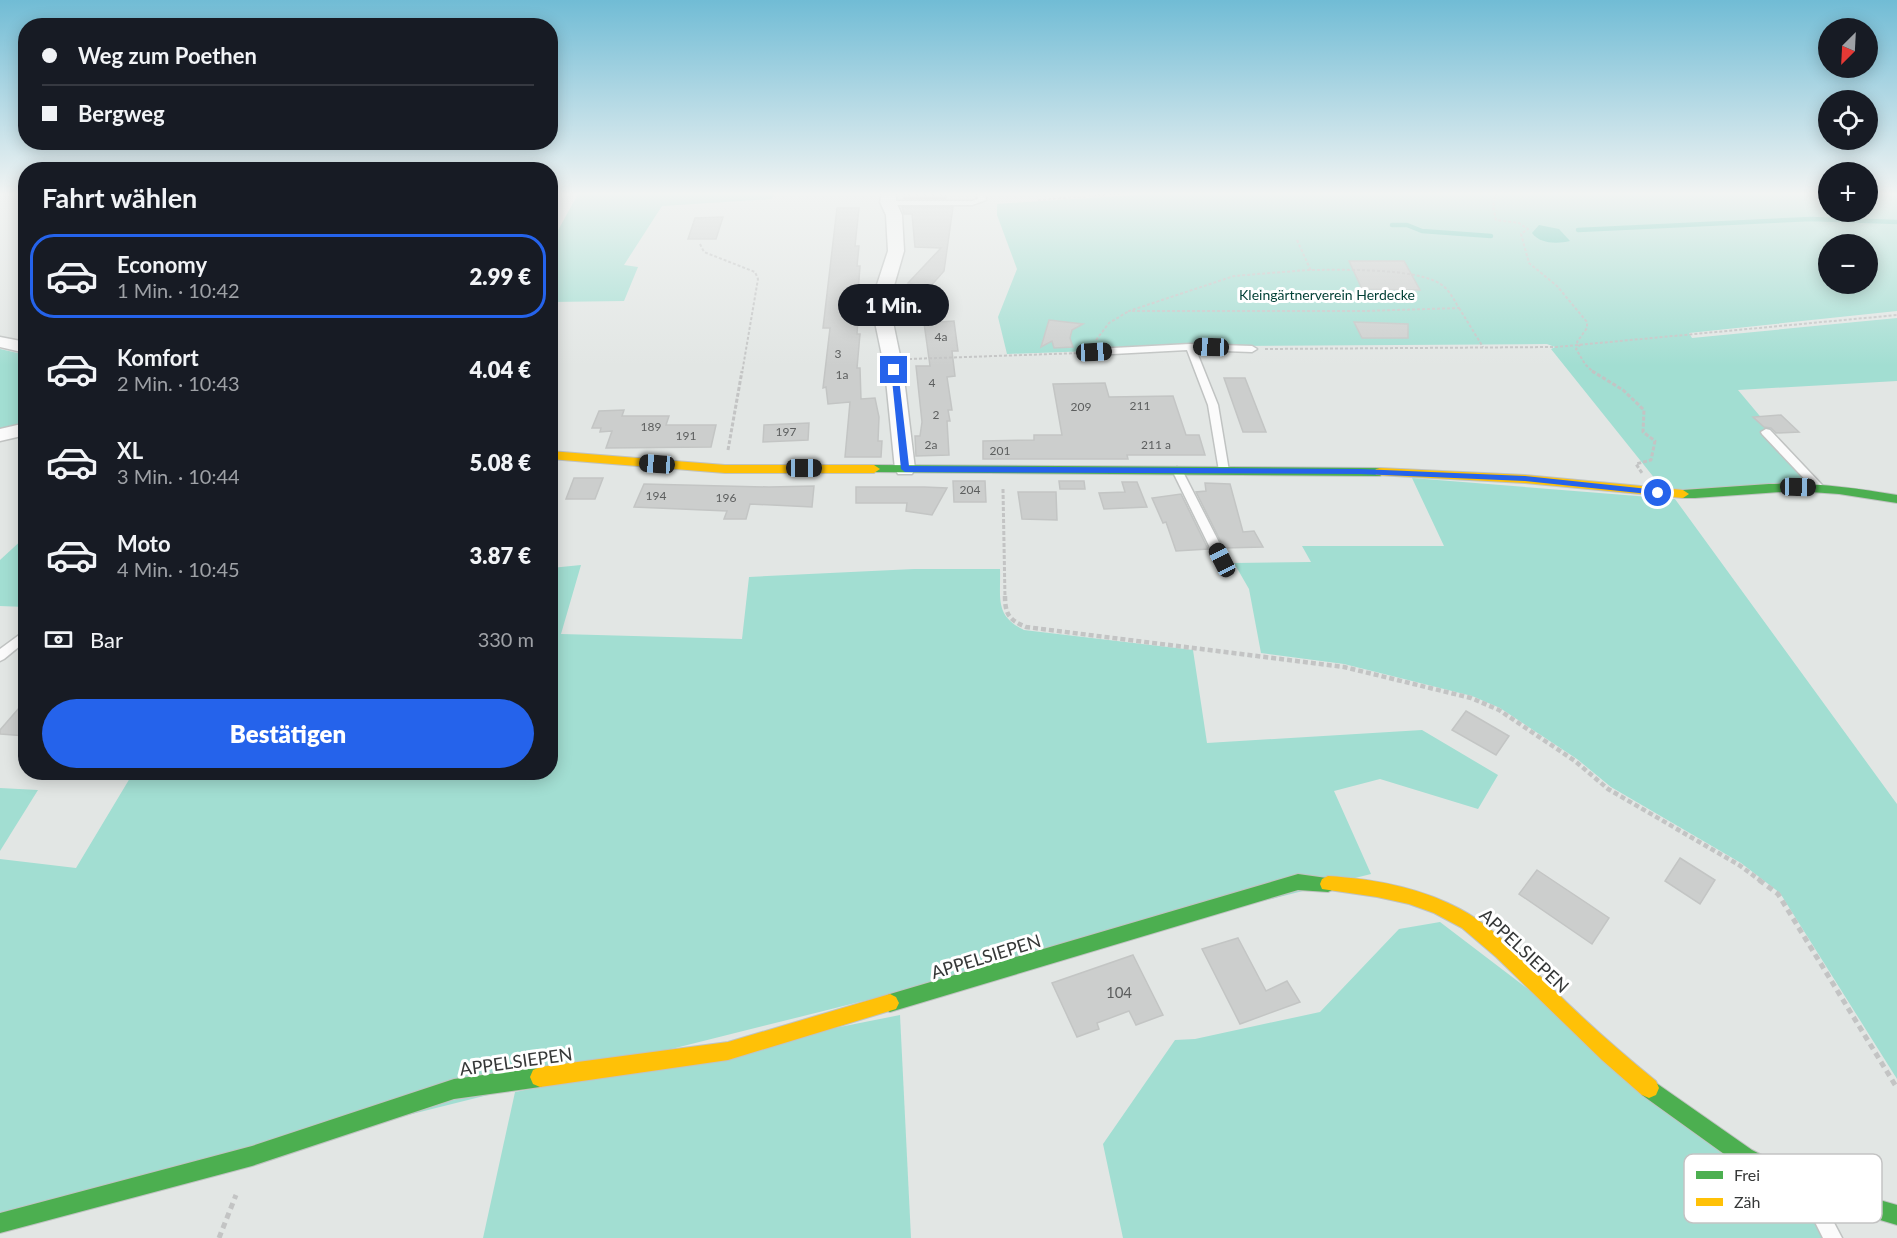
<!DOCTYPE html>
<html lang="de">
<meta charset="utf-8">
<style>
body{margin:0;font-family:Lato,sans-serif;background:#20242c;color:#f1f3f6;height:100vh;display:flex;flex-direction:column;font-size:22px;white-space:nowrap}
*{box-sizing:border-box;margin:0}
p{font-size:20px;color:#9ea1a6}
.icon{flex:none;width:33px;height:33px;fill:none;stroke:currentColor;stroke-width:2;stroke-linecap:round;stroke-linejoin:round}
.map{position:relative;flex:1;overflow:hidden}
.sheet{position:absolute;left:18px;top:162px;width:540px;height:618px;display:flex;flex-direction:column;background:#171b24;border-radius:24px;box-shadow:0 3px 15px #0003}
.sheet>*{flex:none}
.guide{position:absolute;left:18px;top:18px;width:540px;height:132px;border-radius:24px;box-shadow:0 3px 15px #0003;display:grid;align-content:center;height:132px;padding:0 24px;background:#171b24}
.needle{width:39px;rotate:204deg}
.fabs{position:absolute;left:1818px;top:18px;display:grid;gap:12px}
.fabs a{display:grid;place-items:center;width:60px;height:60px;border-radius:50%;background:#171b24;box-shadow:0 3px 15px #0003;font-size:30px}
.end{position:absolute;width:27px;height:27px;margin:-14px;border:8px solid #2563eb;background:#fff;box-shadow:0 0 0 3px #fff}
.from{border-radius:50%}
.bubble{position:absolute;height:42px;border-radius:21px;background:#171b24;box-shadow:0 3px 15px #0003;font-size:20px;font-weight:800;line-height:42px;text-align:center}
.car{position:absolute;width:18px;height:36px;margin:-18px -9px;border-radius:8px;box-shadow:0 0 4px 2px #0007;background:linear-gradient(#222 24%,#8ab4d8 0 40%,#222 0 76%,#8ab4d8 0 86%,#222 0)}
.guide b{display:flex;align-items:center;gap:21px;height:57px;font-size:22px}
.guide b+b{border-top:2px solid #363941}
.guide i{width:15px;height:15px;background:#f1f3f6}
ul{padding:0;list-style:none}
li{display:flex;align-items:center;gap:18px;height:84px;margin:0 12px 9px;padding:0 12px;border:3px solid transparent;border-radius:24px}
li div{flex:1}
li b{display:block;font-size:22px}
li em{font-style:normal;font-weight:800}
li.active{border-color:#2563eb}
li>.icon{width:54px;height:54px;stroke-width:1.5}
h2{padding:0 24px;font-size:27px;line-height:72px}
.pay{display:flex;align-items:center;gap:15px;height:66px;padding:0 24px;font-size:22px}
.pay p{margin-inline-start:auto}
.action{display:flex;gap:12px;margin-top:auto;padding:12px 24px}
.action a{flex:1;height:69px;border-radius:36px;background:#2563eb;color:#fff;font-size:24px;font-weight:800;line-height:69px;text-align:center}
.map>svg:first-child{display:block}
</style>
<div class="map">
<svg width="1897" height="1238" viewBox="0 0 1897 1238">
<rect width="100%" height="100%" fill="#e2e6e4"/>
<!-- green -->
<g fill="#a2ded2" fill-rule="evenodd">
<polygon points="551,193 775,193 772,199 662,206 624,265 638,267 624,301 551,302 551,243 578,194"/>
<path d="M 1164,193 L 1828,193 L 1828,212 L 1868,212 L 1868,193 L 1897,193 L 1897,311 L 1689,333 L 1692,338 L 1897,318 L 1897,381 L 1738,390 L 1816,483 L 1664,490 L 1551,349 L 1555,347 L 1547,344 L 1229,346 L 1007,354 L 998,317 L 1017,269 L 997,215 L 997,204 ZM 1828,244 L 1868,244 L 1868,284 L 1828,284 Z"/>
<polygon points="0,349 26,355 25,426 0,431"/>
<polygon points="1412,478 1675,499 1897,804 1897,1079 1780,893 1741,863 1611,787 1577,759 1500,708 1472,696 1344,664 1261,653 1249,589 1234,563 1311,562 1302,546 1444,546"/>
<polygon points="25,537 25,607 0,606 0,560"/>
<path d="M 581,565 L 561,634 L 742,639 L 749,577 L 914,569 L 1000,569 C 1001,597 994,616 1024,630 L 1193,650 L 1207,743 L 1422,730 L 1498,775 L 1478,809 L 1380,779 L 1334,791 L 1371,874 L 0,1217 L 0,859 L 76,868 L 133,773 L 550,772 L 551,568 Z"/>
<polygon points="0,788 38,790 0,851"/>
<polygon points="1440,922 1800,1196 1823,1238 1123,1238 1103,1144 1175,1040 1195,1039 1320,1012 1399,929"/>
<polygon points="900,1015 911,1238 483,1238 515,1092"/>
</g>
<!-- water -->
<path fill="#60c9b8" d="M 1539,225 L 1559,229 L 1570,241 C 1557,244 1540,244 1532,233 Z"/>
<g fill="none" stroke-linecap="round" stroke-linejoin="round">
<!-- stream -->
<g stroke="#60c9b8" stroke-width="4.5">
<polyline points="1392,225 1407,225 1422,231 1491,236"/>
<polyline points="1578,230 1811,219 1897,222"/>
</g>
</g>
<!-- building -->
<g fill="#cccecd" stroke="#c3c5c4" stroke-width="1.5">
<polygon points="905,193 946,193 946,199 904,199"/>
<polygon points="902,207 953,207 944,271 929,288 908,283 941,248 915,247 912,214 904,214"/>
<polygon points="837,208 859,208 855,246 859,246 857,266 860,266 856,319 858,319 857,334 860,334 857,368 860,368 861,399 875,398 879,417 878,441 882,441 881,457 845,457 850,402 828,404 826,387 823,388 830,328 823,328"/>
<polygon points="723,217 716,239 688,239 695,218"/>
<polygon points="1349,261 1404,261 1420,290 1362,289"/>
<polygon points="1049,320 1083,324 1072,330 1070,338 1073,347 1054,348 1052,341 1041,347"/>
<polygon points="954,321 958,351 952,351 955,376 947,377 952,410 948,410 950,421 947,421 949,455 916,456 915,436 920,436 922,422 916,366 930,366 924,323"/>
<polygon points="1354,322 1408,324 1408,338 1362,338"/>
<polygon points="1224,378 1245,378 1266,432 1243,432"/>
<polygon points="1105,383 1109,397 1173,396 1186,435 1199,435 1205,455 1127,455 1128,459 983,459 983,441 1034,440 1034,435 1062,435 1053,384"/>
<polygon points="624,410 622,416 669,416 666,425 716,425 711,447 606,448 612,431 600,432 601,428 592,428 599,411"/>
<polygon points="1781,415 1799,432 1776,433 1771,428 1764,427 1753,417"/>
<polygon points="809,423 808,440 763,442 764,425"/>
<polygon points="574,478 603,478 595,499 566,499"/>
<polygon points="953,481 985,481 986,502 954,502"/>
<polygon points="1059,481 1084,481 1085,489 1060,489"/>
<polygon points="1122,482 1137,482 1147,507 1104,509 1099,493 1125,492"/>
<polygon points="1205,483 1230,484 1243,532 1254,531 1263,547 1224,548 1196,492 1206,491"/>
<polygon points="644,484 769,487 814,486 812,507 750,504 746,519 724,519 727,511 634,507"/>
<polygon points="856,487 924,487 947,488 932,515 906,511 907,503 856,503"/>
<polygon points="1018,492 1056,492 1057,520 1022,519"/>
<polygon points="1181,494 1208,549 1176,551 1166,522 1163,523 1152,498"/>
<polygon points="26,700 26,736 0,734 0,730"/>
<polygon points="1466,711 1509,736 1496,755 1452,730"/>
<polygon points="1680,858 1715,880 1700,904 1665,881"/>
<polygon points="1537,870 1609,918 1592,944 1519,894"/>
<polygon points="1238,938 1266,991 1287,981 1300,1002 1240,1024 1202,949"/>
<polygon points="1133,955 1163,1015 1136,1025 1129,1011 1097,1023 1099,1029 1077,1037 1052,983"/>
</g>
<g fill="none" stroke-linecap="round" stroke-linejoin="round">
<defs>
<g id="lane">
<polygon points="977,193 985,193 986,200 972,205 889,205 885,203 889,201 972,201 978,199"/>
<polygon points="1190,344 1252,346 1257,349 1252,352 1196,350 1218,405 1229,471 1228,473 1220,473 1219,471 1208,405 1187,350 1094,355 1089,352 1094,349"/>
<polygon points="1766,429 1770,430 1822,485 1823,487 1822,489 1814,489 1762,434 1761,432"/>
<polygon points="1177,467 1182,470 1228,560 1226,563 1218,563 1216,560 1172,470"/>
<polygon points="26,630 26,641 4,659 0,661 0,649"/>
<polygon points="1816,1197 1822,1200 1842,1238 1823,1238 1807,1206 1810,1200"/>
</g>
<g id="street">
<polygon points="882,193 896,193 896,202 902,215 904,251 889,303 903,370 915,469 912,474 898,474 895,469 885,370 871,303 888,251 886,215 880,202"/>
<polygon points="0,337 26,342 26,353 0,347"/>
<polygon points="26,423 26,435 0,441 0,429"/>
</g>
<g id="fast">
<polygon points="874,465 1380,468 1386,472 1380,476 870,472 868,469"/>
<path d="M 1769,484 C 1812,482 1854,488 1897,495 L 1897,503 L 1839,494 L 1796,491 L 1695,498 L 1683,498 L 1677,494 L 1683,490 Z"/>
<polygon points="1298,874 1334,879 1336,884 1334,889 1328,892 1298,890 890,1012 884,1009 881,1003 884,997 890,994"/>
<polygon points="540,1067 547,1070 550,1077 547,1084 540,1087 454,1099 252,1166 0,1233 0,1213 252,1146 454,1079"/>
<polygon points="1649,1078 1752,1150 1810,1180 1897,1205 1897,1225 1800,1196 1738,1164 1642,1095 1639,1088 1642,1081"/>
</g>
<g id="slow">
<polygon points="550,451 725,465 874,465 880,469 874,473 725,473 550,459"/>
<polygon points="1380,468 1525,475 1683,490 1689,494 1683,498 1525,483 1376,475 1374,472 1376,469"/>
<path d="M 1328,876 C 1374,879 1419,887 1460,909 C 1496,928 1522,959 1550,986 C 1584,1020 1619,1051 1656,1081 L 1659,1088 L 1656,1095 L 1649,1098 L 1642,1095 L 1602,1060 L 1496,957 L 1462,928 L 1434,913 L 1409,904 L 1377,897 L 1322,889 L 1320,884 L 1322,879 Z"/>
<polygon points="890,994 896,997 899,1003 896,1009 728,1060 540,1087 533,1084 530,1077 533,1070 540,1067 728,1042"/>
</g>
</defs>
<!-- lane casing -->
<use href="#lane" stroke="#c0c3c2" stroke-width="3"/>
<!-- street casing -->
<use href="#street" stroke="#c0c3c2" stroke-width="3"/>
<!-- fast casing -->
<use href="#fast" stroke="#c0c3c2" stroke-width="2"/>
<!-- slow casing -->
<use href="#slow" stroke="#c0c3c2" stroke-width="2"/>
<!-- path-far3 -->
<g stroke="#c3c4c4" stroke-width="2" stroke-dasharray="3 2" stroke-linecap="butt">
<polyline points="1496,193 1493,207 1496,220 1519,223 1528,229 1521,234 1529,263 1557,286 1587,322 1587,328 1577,342 1580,345 1576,349 1585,364 1594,373"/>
<polyline points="1038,200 1133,193"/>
<polyline points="1297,240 1311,271"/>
<polyline points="700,244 704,252 755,272 758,279 742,373"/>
<path d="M 1307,270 C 1339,270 1417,267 1442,285 C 1450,291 1454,300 1459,308 L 1364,311 L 1129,311 L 1234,276 Z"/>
<polyline points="1459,308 1483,347"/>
<polyline points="1096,340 1109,323 1129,311"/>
<polyline points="1265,349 1556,347 1897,315"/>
<polyline points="909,359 1081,353"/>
</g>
<!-- path-far2 -->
<g stroke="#c3c4c4" stroke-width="3" stroke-dasharray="4 2" stroke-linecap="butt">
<polyline points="1592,371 1623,390 1644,410 1643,432 1655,441 1651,460 1636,464 1642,473"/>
<polyline points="728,450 742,371"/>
<polyline points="1003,489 1005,598"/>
</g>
<!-- path-far1 -->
<path stroke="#c3c4c4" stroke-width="4.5" stroke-dasharray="5 3" stroke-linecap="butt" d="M 1005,596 C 1005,614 1009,620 1026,627 L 1344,667 L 1471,698 L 1499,710 L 1575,761 L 1608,789 L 1739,865 L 1761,881"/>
<!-- path -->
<g stroke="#c3c4c4" stroke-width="5" stroke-dasharray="6 4.5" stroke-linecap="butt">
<polyline points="1759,880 1778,894 1897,1088"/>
<polyline points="219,1238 236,1195"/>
</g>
<!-- lane -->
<use href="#lane" fill="#fbfbfb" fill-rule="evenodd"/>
<!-- street -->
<use href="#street" fill="#fbfbfb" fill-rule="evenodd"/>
<!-- fast -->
<use href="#fast" fill="#4caf50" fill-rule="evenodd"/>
<!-- slow -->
<use href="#slow" fill="#ffc107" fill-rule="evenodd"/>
</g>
<!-- sky -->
<linearGradient id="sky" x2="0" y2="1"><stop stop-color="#71bcd5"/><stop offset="0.53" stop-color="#f2f4f3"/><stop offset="1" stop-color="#f2f4f3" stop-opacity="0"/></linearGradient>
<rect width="1897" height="366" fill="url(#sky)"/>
<!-- route -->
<polygon fill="#2563eb" points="894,368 898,370 909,466 1360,469 1525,476 1658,490 1662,493 1658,495 1525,481 1360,474 905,472 901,469 891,370"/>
<g text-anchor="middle" stroke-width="6" stroke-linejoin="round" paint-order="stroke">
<!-- number labels -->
<g font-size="12" fill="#5c5e5e">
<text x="941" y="341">4a</text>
<text x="838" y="358">3</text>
<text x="842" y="379">1a</text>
<text x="932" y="387">4</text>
<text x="1140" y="410">211</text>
<text x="1081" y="411">209</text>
<text x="936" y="419">2</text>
<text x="651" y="431">189</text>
<text x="786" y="436">197</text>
<text x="686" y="440">191</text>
<text x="931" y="449">2a</text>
<text x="1156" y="449">211 a</text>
<text x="1000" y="455">201</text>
<text x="970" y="494">204</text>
<text x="656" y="500">194</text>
<text x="726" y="502">196</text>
</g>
<!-- far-park labels -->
<g font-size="14" fill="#003f35" stroke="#fff">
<text x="1327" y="300">Kleingärtnerverein Herdecke</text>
</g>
<!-- near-number labels -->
<g font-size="15" fill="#5c5e5e">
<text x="1119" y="998">104</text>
</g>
<!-- near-street labels -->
<g font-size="18" fill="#363838" stroke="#fff">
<text transform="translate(1524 951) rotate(43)" y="6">APPELSIEPEN</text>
<text transform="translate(986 957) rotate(-17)" y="6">APPELSIEPEN</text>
<text transform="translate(516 1062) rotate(-8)" y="6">APPELSIEPEN</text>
</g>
</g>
<!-- legend -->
<rect x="1684" y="1154" width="198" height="69" rx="9" fill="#fff" stroke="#c3c3c3" stroke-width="1.5"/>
<rect x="1696" y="1171" width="27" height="8" fill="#4caf50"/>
<rect x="1696" y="1198" width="27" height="8" fill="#ffc107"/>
<g font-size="16" fill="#363838">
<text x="1734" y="1181">Frei</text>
<text x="1734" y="1208">Zäh</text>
</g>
</svg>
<div class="fabs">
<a><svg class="needle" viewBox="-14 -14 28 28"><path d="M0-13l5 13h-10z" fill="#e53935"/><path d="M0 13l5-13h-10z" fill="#9ea1a6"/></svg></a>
<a><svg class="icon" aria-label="locate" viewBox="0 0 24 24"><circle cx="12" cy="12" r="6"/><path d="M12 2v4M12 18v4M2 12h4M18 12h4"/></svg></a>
<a>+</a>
<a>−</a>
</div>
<i class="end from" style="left:1658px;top:493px"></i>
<i class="end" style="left:894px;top:370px"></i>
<div class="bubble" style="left:838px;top:284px;width:111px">1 Min.</div>
<i class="car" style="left:1211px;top:347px;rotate:272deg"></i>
<i class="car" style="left:1094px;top:352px;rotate:87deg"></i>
<i class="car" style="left:657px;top:464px;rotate:274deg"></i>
<i class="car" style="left:804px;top:468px;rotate:90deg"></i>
<i class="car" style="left:1798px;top:487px;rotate:91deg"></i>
<i class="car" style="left:1222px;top:560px;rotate:333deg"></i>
<div class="guide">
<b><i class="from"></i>Weg zum Poethen</b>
<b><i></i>Bergweg</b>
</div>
<section class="sheet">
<h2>Fahrt wählen</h2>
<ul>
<li class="active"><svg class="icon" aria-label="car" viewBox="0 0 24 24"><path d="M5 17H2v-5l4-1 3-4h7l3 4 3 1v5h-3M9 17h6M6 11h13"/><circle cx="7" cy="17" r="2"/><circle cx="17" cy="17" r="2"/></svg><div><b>Economy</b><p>1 Min. · 10:42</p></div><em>2.99 €</em></li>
<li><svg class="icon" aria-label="car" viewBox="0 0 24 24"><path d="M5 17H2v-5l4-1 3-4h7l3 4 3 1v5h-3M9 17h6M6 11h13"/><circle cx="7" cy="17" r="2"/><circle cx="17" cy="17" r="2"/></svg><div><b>Komfort</b><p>2 Min. · 10:43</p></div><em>4.04 €</em></li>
<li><svg class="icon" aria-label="car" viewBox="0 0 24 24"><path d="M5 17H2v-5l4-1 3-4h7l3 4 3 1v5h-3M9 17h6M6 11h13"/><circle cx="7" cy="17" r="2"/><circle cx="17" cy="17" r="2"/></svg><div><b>XL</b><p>3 Min. · 10:44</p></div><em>5.08 €</em></li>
<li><svg class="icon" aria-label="car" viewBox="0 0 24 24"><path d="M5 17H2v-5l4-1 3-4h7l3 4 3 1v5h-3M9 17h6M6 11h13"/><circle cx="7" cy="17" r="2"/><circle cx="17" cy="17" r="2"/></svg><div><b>Moto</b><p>4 Min. · 10:45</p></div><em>3.87 €</em></li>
</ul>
<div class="pay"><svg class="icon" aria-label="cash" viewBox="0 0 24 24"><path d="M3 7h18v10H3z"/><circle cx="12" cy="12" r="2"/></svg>Bar<p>330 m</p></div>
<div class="action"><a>Bestätigen</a></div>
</section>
</div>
